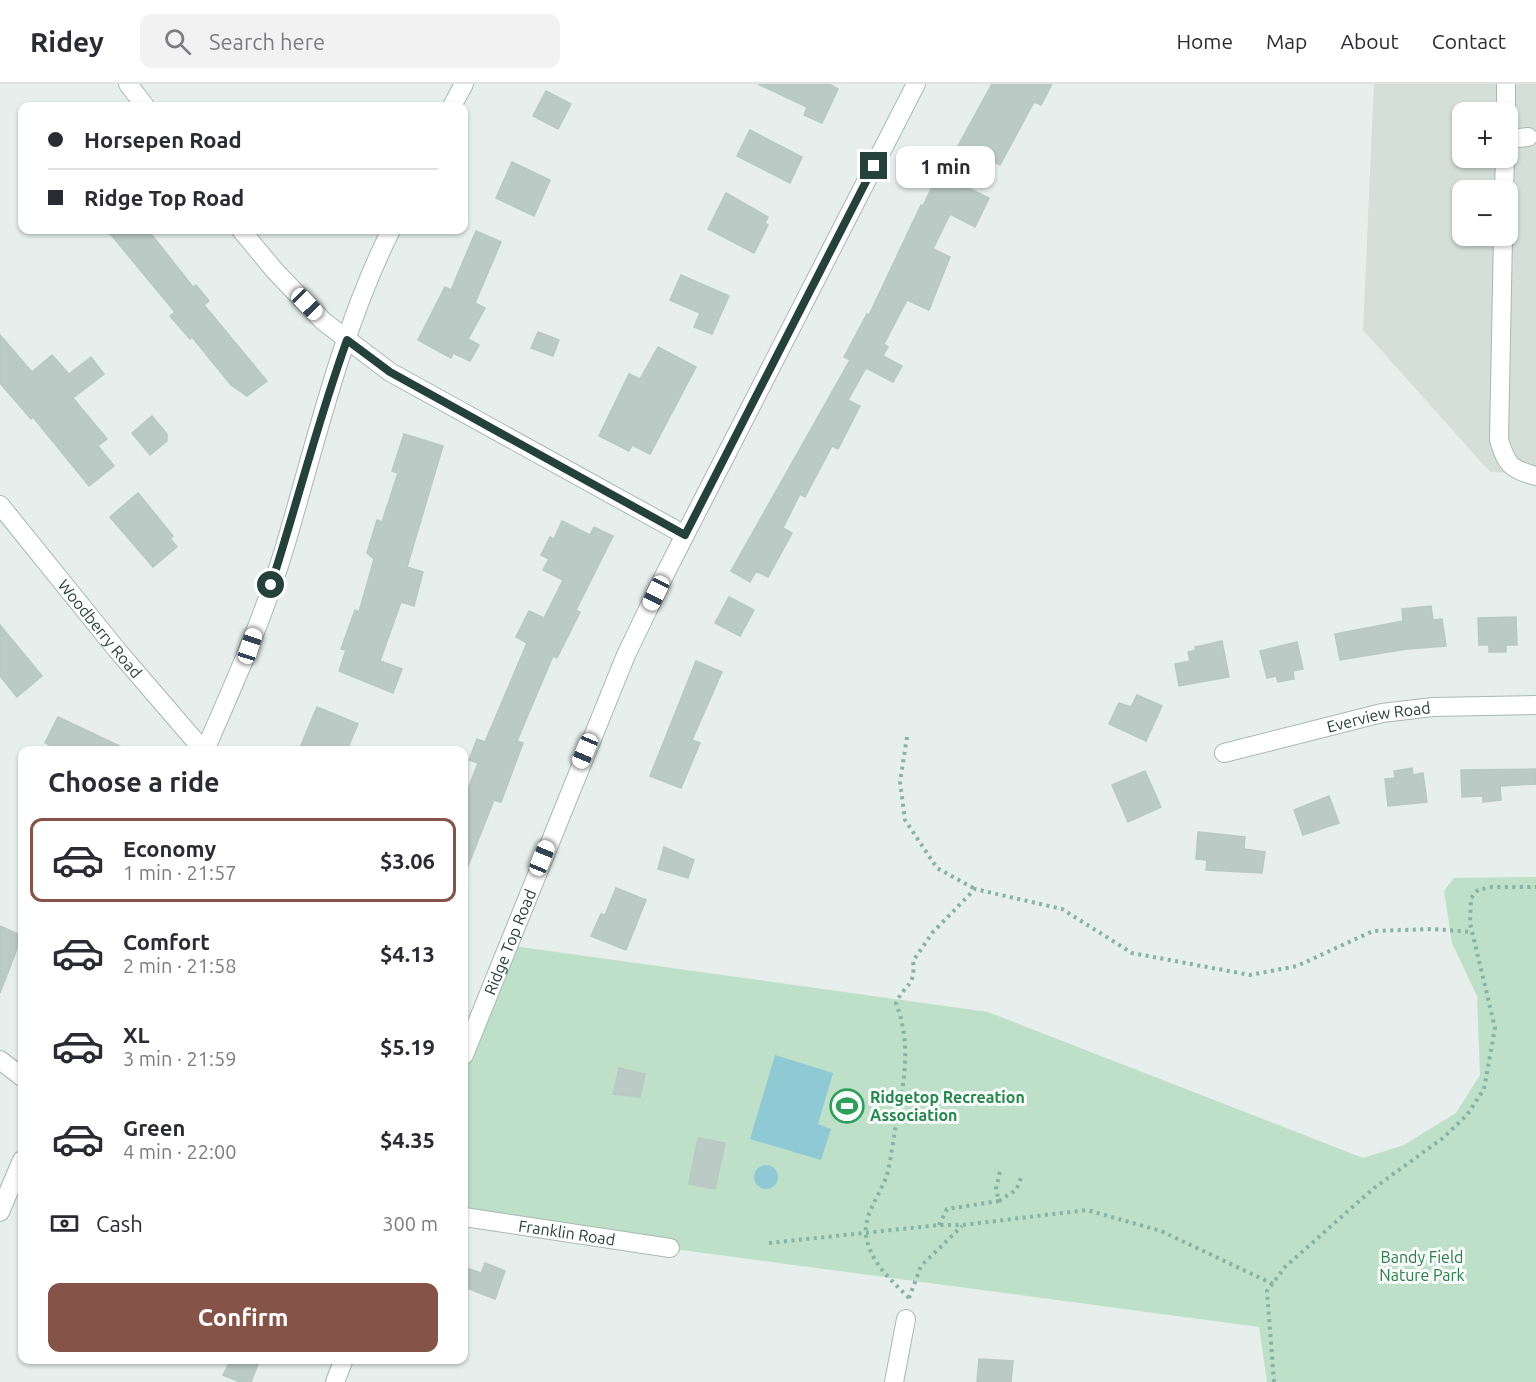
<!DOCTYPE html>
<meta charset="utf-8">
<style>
body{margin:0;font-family:Ubuntu,sans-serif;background:#f2f2f3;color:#2b2b33;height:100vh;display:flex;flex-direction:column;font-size:22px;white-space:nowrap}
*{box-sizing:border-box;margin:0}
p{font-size:20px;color:#7c7c81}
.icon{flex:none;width:33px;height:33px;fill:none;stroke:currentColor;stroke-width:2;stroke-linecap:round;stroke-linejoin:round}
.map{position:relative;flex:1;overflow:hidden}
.drawer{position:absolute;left:18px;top:662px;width:450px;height:618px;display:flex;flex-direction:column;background:#fff;border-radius:12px;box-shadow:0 2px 4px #0004}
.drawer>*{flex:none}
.top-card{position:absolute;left:18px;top:18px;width:450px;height:132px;border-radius:12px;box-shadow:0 2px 4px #0004;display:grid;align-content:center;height:132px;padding:0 30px;background:#fff}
.buttons{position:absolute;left:1452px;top:18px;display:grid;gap:12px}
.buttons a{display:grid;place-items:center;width:66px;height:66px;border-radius:12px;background:#fff;box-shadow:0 2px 4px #0004;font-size:30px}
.end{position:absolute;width:27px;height:27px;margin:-14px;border:8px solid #24423a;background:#fff;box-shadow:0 0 0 3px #fff}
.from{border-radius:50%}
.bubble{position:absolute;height:42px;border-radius:12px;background:#fff;box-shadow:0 2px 4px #0004;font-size:20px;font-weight:600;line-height:42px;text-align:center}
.car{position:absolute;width:18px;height:36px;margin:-18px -9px;border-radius:8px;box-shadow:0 0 4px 2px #0007;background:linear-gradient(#fff 24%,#345 0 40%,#fff 0 76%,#345 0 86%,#fff 0)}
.top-card b{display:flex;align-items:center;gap:21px;height:57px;font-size:22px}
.top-card b+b{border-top:2px solid #e1e1e2}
.top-card i{width:15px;height:15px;background:#2b2b33}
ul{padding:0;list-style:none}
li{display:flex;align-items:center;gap:18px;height:84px;margin:0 12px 9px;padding:0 18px;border:3px solid transparent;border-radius:12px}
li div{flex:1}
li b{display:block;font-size:22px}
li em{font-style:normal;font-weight:600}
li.current{border-color:#855347}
li>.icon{width:54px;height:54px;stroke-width:1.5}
h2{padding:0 30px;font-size:27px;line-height:72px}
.pay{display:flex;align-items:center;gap:15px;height:66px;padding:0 30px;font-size:22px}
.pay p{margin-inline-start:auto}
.cta{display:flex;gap:12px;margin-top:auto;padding:12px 30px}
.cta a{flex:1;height:69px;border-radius:12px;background:#855347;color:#fff;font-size:24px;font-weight:600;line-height:69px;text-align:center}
header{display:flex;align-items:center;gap:36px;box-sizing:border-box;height:84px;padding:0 30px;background:#fff;border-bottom:2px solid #e1e1e2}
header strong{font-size:28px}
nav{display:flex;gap:33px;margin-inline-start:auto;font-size:21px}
.search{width:420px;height:54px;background:#f2f2f3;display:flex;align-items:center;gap:15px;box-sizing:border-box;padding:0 21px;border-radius:12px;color:#7c7c81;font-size:22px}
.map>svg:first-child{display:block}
</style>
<header>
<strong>Ridey</strong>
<div class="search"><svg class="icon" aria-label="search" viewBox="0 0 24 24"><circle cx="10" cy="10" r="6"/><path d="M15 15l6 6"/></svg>Search here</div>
<nav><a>Home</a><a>Map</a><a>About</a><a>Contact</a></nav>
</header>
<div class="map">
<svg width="1536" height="1298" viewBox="0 0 1536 1298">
<rect width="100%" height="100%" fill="#e6efeb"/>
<!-- built -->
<path fill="#d4dfda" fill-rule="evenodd" d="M 1374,0 L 1536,0 L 1536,390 L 1490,388 L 1363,246 ZM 1462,28 L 1508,28 L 1508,74 L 1462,74 ZM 1462,106 L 1508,106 L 1508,152 L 1462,152 Z"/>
<!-- green -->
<polygon fill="#bfe0c8" points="1536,793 1536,1298 1267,1298 1259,1243 629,1159 464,1133 464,971 507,861 988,928 1363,1074 1404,1061 1456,1029 1480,991 1477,912 1452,859 1444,807 1454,794"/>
<!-- water -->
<g fill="#8ec9d4">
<polygon points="775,971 833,989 818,1040 831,1045 821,1076 750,1055"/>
<circle cx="766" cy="1093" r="12"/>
</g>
<!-- building -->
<g fill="#bbcac4" stroke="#b8c9c2" stroke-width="1.5">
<polygon points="758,0 829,0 838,5 822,39 804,31 807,23"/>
<polygon points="992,0 1052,0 1041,21 1034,18 1000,81 979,69 964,102 989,114 975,143 950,130 933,165 950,173 929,226 907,216 884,260 888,263 883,272 902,282 893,298 866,284 848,316 860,322 838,365 832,362 805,413 800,410 783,444 792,449 768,493 756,487 750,498 731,487 850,276 844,273 867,230 869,231 921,121 923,122 939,88 943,89"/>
<polygon points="546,7 571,20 558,45 533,32"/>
<polygon points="750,46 802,73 790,99 737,72"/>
<polygon points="512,78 550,96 534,132 496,114"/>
<polygon points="726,109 768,133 765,139 768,141 754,169 708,145"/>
<polygon points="107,146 148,146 193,203 196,201 209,217 204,221 267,297 247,312 231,301 192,253 190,255 170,232 175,228"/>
<polygon points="476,147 501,158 475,219 485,224 468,255 479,261 470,277 453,269 451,274 418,256 445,203 451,206"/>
<polygon points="681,191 729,212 712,250 694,243 700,229 670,216"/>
<polygon points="538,248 559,256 553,272 531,264"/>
<polygon points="0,251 32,288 52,271 69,290 91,273 104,290 73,314 107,355 98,362 114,382 89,402 33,333 31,335 0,299"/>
<polygon points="658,263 696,283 650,370 632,361 629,367 599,352 629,290 640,295"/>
<polygon points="152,332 167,350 167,357 150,371 132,349"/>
<polygon points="404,350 443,362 407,483 423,488 414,522 401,518 380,577 402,585 393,609 339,587 346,566 341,565 355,526 359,528 374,475 367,469 377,436 382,438 398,389 392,387"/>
<polygon points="138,409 173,452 170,454 177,463 153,483 110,433"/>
<polygon points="562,437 590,451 594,443 613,452 576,526 580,528 557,574 553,572 517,657 523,659 501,718 494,716 464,792 464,716 478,679 469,676 477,655 485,658 527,559 516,553 529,527 544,534 563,496 543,486 549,475 541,471 550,453 554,455"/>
<polygon points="729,513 754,526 740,552 715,539"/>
<polygon points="1431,522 1433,536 1442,535 1446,562 1407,565 1340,576 1335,550 1403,537 1402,525"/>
<polygon points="1516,533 1517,561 1506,561 1506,568 1489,568 1489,561 1479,561 1478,534"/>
<polygon points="0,541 42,592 17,613 0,592"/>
<polygon points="1222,557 1229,593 1179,602 1175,580 1190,577 1188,568 1196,566 1195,563"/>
<polygon points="1297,558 1303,585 1293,587 1294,595 1278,598 1276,592 1267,594 1260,567"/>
<polygon points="696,577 722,588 692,656 700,659 681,704 650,692"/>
<polygon points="1137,611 1162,622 1146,657 1109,640 1119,619 1131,623"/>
<polygon points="317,623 358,640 347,666 299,666"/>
<polygon points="58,633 128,666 61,666 45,659"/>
<polygon points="1412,684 1413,691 1423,689 1427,718 1388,722 1385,695 1395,694 1394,687"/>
<polygon points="1536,685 1536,700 1500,702 1501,716 1483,718 1483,712 1462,713 1461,686"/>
<polygon points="1145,687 1161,723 1128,738 1112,701"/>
<polygon points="1329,712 1339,739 1303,751 1294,726"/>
<polygon points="1198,748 1245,753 1244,765 1265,768 1262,789 1206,786 1207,776 1196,775"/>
<polygon points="664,763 694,776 688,794 658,785"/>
<polygon points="616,804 646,816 626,866 591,852 601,830 605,831"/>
<polygon points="0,842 22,852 0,909"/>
<polygon points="619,984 645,990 640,1013 613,1010"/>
<polygon points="698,1054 725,1059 715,1105 689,1100"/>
<polygon points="485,1179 505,1187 495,1215 464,1203 464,1183 481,1189"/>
<polygon points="231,1275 260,1275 251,1298 240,1298 223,1291"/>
<polygon points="979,1275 1013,1277 1011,1298 977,1298"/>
</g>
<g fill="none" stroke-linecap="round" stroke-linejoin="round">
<defs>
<g id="minor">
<polyline points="128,0 145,22"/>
<polyline points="452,22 464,0"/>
<polyline points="1506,28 1506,0"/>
<polyline points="1508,55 1528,53"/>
<polyline points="1504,106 1505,74"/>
<polyline points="241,146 275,187 323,237 390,288 685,451"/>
<path d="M 1503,152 L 1499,356 C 1507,381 1510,385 1536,392"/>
<path id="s1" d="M 0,421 L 117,566 L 203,666"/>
<path d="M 205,666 C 235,598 265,530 286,459 C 317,354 342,244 391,146"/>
<path id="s2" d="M 1224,669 L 1382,629 L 1433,623 L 1536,621"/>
<path id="s3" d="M 464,971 L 626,571 L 666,488 L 916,0"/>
<polyline points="0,976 22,993"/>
<polyline points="0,1128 22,1076"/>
<path id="s4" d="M 464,1133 L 670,1164"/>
<polyline points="335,1298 344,1275"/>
<polyline points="894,1298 906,1235"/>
</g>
</defs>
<!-- minor casing -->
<use href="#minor" stroke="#a8b8b2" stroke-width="20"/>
<!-- path -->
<g stroke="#86b3a5" stroke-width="4" stroke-dasharray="3 4.5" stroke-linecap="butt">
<polyline points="907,653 900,698 905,736 937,784 975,805"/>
<polyline points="999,1117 1016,1106 1021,1094"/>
<polyline points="939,1141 947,1125 999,1117 996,1105 1000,1087"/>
<polyline points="769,1159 939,1141 963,1141 1087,1126 1161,1147 1273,1200"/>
<path d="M 909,1214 C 890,1195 870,1178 866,1151 C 863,1131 881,1109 887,1091 C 891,1075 893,1057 896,1041 C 904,998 912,961 896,919 C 905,899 916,903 913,877 L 933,848 L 975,805 L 1062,825 L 1132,869 L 1250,891 L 1297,882 L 1373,847 L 1433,845 L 1472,848"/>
<polyline points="909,1214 921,1182 962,1142"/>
<polyline points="1274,1298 1267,1207 1285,1183 1374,1104 1443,1054 1467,1031 1484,1005 1495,944 1470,839 1471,814 1478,806 1492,803 1536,803"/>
</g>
<!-- minor -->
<use href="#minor" stroke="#fff" stroke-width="18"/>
</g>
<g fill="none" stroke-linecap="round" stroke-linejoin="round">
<!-- route -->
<path stroke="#24423a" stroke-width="8" d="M 271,501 C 297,420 318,336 347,256 L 390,288 L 685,451 L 874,82"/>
</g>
<!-- icons -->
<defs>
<symbol id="stadium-ring" viewBox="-11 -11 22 22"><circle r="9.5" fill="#f7fbf9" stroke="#2e9e5b" stroke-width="1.5"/><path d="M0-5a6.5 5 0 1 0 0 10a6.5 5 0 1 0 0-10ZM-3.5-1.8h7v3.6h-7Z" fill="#2e9e5b"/></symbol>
</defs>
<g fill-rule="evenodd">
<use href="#stadium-ring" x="828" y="1003" width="38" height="38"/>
</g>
<g text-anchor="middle" stroke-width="6" stroke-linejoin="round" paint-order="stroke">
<!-- street labels -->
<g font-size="16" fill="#24423a" stroke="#f7fbf9">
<text dy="6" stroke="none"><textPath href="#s1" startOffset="159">Woodberry Road</textPath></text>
<text dy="6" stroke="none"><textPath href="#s2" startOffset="159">Everview Road</textPath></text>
<text dy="6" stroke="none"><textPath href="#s3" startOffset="122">Ridge Top Road</textPath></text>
<text dy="6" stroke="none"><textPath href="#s4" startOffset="104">Franklin Road</textPath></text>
</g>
<!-- leisure labels -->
<g font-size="16" font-weight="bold" fill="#27864d" stroke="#f7fbf9" text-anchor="start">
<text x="870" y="1019">Ridgetop Recreation<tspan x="870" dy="18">Association</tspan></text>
</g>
<!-- park labels -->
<g font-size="16" fill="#2d7a4b" stroke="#f7fbf9">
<text x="1422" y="1179">Bandy Field<tspan x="1422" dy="18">Nature Park</tspan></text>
</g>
</g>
</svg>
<div class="buttons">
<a>+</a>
<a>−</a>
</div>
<i class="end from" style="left:271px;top:501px"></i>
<i class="end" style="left:874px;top:82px"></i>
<div class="bubble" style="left:896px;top:62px;width:99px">1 min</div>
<i class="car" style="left:307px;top:220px;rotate:136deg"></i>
<i class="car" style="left:656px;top:509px;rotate:206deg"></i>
<i class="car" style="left:250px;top:562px;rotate:18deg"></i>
<i class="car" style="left:585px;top:667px;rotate:203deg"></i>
<i class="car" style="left:542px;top:774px;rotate:22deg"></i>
<div class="top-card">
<b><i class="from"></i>Horsepen Road</b>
<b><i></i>Ridge Top Road</b>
</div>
<section class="drawer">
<h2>Choose a ride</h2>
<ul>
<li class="current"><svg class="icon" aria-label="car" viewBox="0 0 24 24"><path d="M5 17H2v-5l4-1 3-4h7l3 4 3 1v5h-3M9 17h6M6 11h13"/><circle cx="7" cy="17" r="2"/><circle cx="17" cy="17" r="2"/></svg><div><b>Economy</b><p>1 min · 21:57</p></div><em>$3.06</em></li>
<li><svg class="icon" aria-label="car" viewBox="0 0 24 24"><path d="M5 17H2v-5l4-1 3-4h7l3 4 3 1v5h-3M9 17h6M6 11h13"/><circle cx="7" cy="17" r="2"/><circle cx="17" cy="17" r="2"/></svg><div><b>Comfort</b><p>2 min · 21:58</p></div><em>$4.13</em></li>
<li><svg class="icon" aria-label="car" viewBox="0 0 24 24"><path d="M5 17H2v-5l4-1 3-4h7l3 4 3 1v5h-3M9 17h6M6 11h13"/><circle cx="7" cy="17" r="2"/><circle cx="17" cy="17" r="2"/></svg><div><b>XL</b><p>3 min · 21:59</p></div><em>$5.19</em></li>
<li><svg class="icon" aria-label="car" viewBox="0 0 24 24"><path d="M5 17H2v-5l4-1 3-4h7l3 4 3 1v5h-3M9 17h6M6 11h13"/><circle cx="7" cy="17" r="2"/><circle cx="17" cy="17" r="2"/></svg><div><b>Green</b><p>4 min · 22:00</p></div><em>$4.35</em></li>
</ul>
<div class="pay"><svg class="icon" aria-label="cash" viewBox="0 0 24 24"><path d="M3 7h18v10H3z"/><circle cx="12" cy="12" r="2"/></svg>Cash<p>300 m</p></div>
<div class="cta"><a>Confirm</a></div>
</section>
</div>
